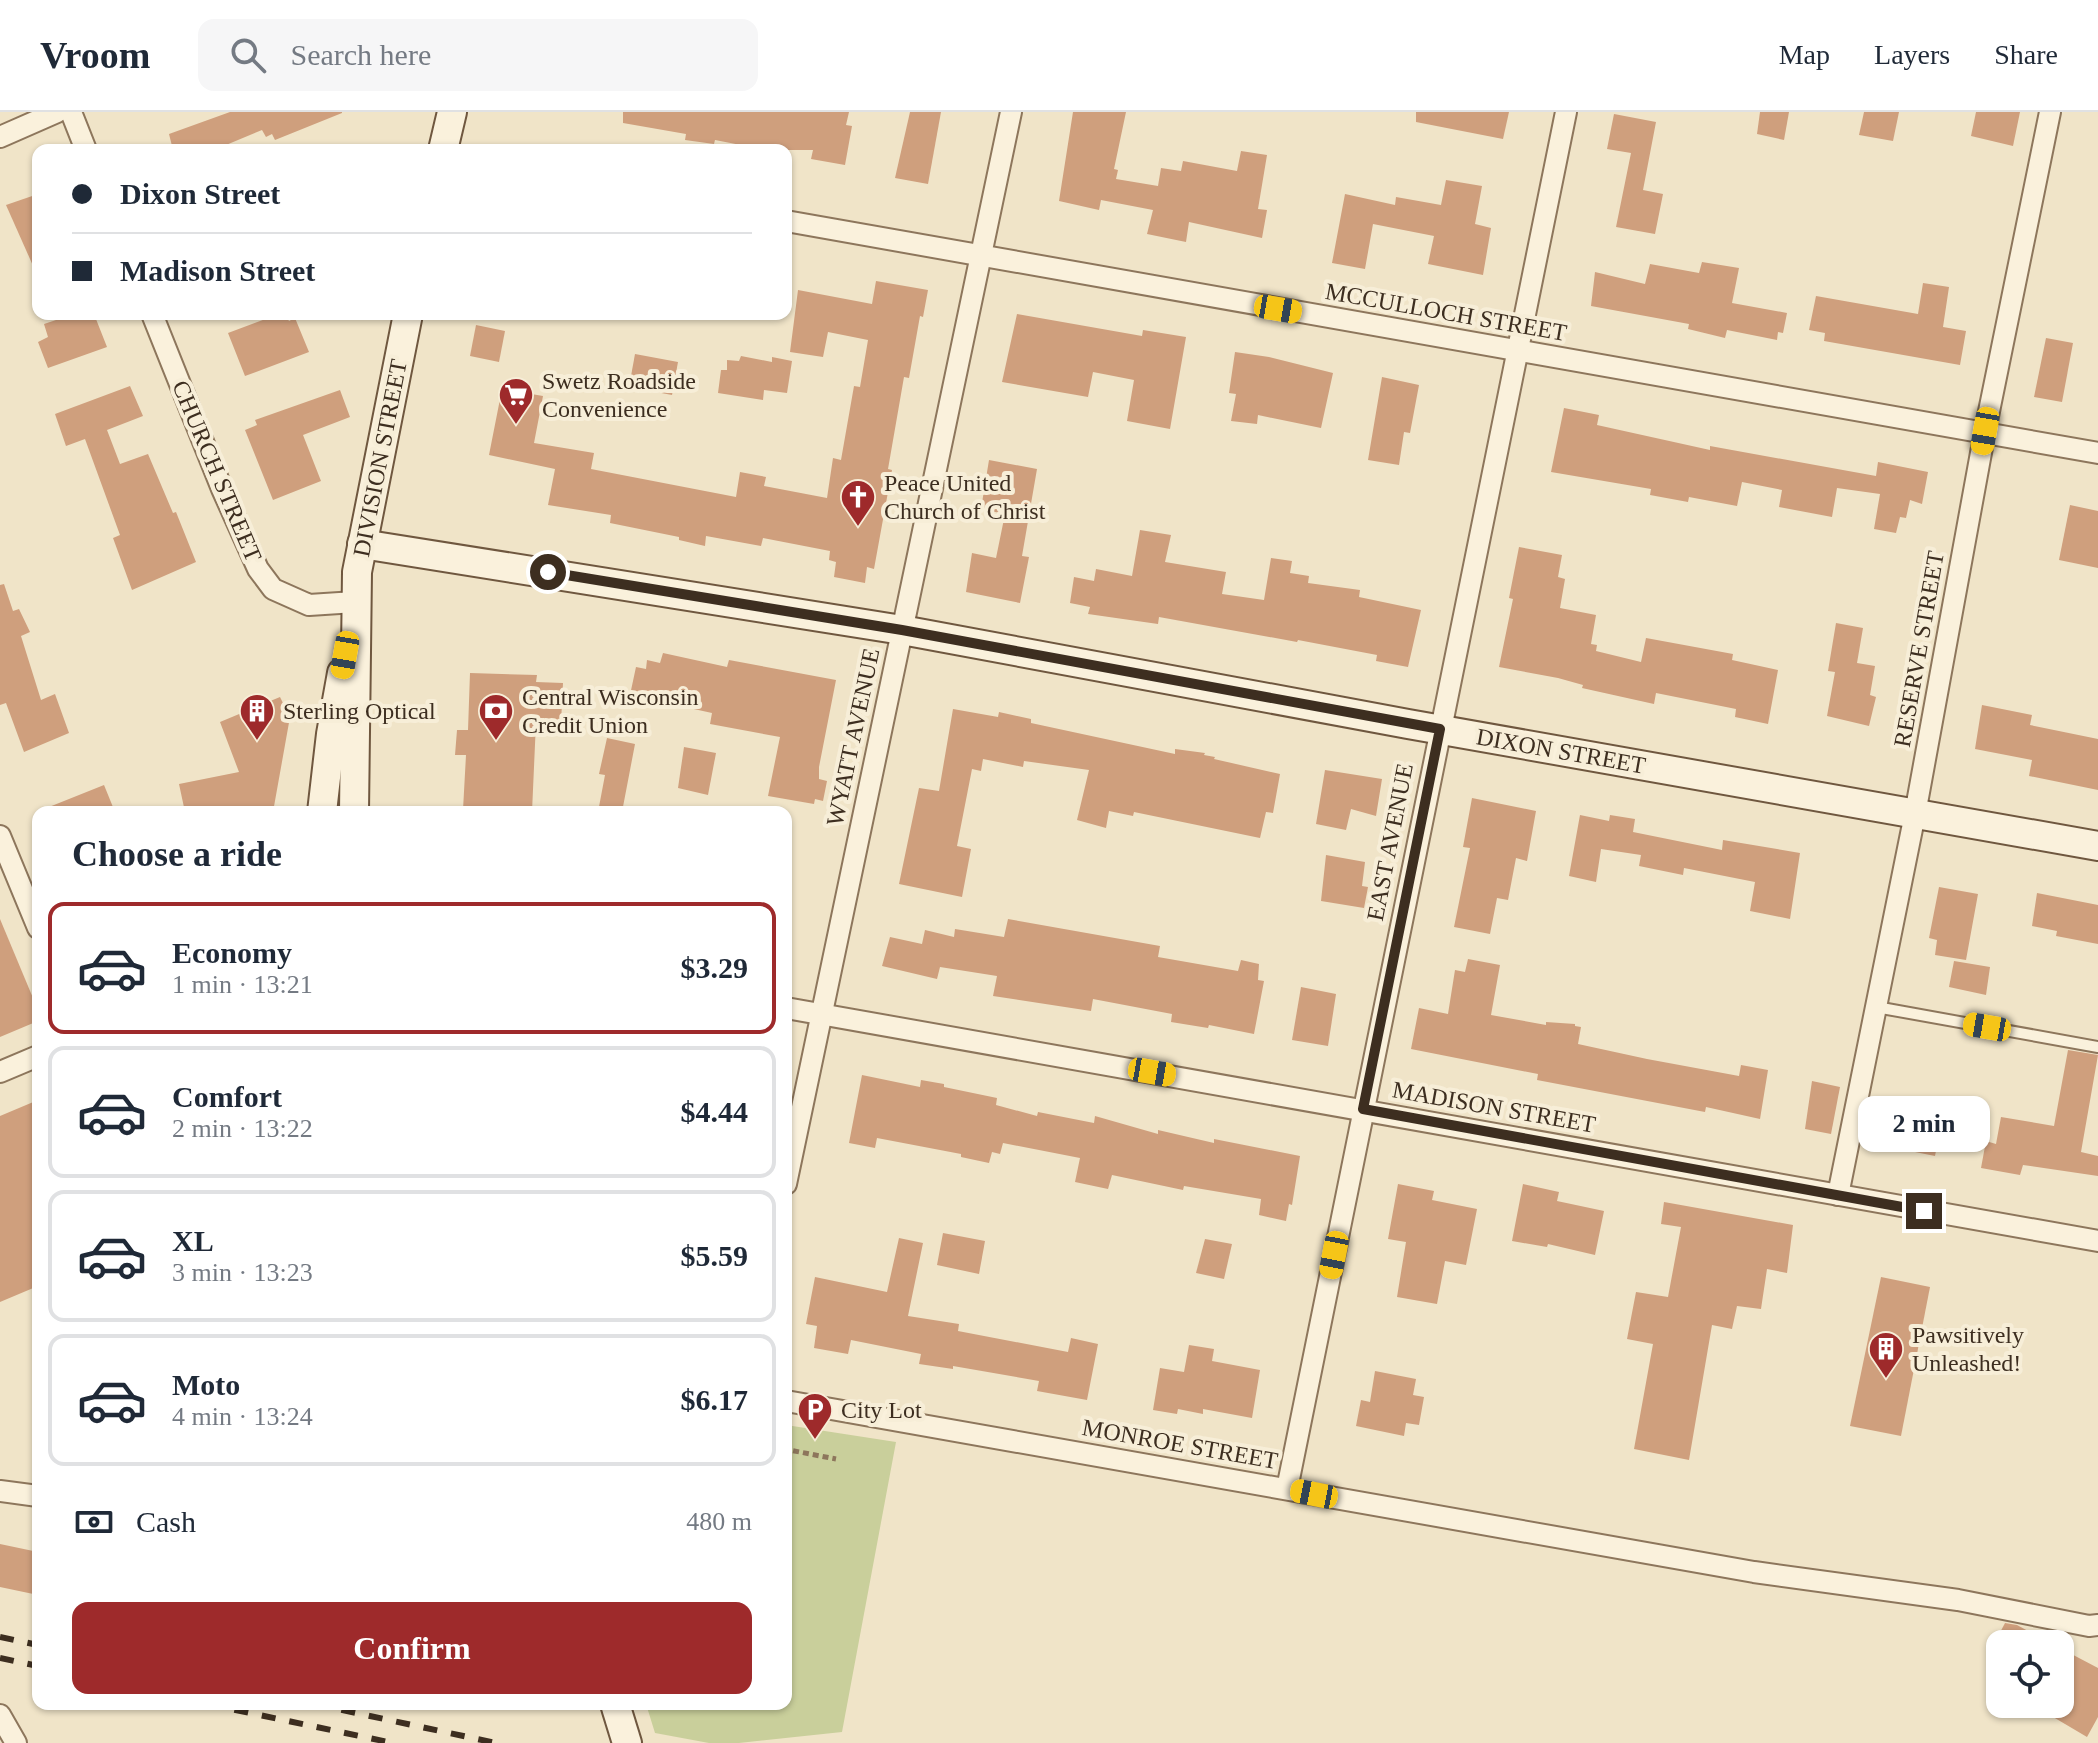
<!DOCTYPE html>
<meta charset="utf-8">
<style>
body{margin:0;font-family:Georgia,serif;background:#f6f6f7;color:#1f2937;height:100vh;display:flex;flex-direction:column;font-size:30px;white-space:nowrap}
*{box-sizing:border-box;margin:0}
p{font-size:26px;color:#747a83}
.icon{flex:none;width:44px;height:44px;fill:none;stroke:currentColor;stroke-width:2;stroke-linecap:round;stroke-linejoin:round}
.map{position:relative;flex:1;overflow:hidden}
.details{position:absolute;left:32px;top:694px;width:760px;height:904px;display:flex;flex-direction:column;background:#fff;border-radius:16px;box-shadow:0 2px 6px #0004}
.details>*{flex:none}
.top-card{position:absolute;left:32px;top:32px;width:760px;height:176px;border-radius:16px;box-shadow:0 2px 6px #0004;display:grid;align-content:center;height:176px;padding:0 40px;background:#fff}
.controls{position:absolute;left:1986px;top:1518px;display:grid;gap:16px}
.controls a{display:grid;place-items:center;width:88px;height:88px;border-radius:16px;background:#fff;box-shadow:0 2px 6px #0004;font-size:40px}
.end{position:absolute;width:36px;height:36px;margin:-18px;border:10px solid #3d2e20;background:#fff;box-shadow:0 0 0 4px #fff}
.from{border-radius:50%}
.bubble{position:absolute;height:56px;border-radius:16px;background:#fff;box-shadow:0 2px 6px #0004;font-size:26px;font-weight:700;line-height:56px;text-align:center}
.car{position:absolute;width:24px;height:48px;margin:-24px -12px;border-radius:10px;box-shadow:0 0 6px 2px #0007;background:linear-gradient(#f5c518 24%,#345 0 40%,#f5c518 0 76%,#345 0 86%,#f5c518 0)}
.top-card b{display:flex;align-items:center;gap:28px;height:76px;font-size:30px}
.top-card b+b{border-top:2px solid #e0e1e3}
.top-card i{width:20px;height:20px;background:#1f2937}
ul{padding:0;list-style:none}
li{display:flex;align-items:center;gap:24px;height:132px;margin:0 16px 12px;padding:0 24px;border:4px solid #e0e1e3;border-radius:16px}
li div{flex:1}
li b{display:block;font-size:30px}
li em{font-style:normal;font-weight:700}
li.current{border-color:#9e2a2b}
li>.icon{width:72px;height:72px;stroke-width:1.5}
h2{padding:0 40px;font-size:36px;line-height:96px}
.pay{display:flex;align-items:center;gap:20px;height:88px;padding:0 40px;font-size:30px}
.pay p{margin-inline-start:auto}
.action{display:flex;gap:16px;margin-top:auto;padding:16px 40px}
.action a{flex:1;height:92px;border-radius:16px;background:#9e2a2b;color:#fff;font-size:32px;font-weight:700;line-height:92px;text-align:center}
header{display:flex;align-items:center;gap:48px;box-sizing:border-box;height:112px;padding:0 40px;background:#fff;border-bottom:2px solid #e0e1e3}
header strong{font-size:38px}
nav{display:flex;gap:44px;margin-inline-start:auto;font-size:28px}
.search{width:560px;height:72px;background:#f6f6f7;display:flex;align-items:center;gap:20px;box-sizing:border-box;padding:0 28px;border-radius:16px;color:#747a83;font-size:30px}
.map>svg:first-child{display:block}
</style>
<header>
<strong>Vroom</strong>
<div class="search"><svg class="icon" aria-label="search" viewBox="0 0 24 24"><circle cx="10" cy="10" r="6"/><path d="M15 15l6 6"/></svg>Search here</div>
<nav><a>Map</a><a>Layers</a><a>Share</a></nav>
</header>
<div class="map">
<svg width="2098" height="1631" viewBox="0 0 2098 1631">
<rect width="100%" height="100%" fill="#f0e4c8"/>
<!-- green -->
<polygon fill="#c9cf9b" points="786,1313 896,1330 842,1620 739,1631 709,1631 655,1621 646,1592 786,1592"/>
<!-- building -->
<g fill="#cf9f7d">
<polygon points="230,0 342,0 342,1 275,28 272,22 266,25 262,18 226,33 227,38 173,38 169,22"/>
<polygon points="623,0 849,0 846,13 852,14 845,53 811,47 813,38 767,38 715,28 714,32 685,28 686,22 623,11"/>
<polygon points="910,0 941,0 928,72 895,66"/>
<polygon points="1073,0 1126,0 1114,57 1118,58 1116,67 1158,74 1161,56 1181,59 1183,49 1237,59 1241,39 1267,43 1258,97 1267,98 1262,126 1189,110 1186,130 1147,122 1153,98 1101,88 1099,98 1059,89"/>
<polygon points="1416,0 1509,0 1503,27 1416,10"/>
<polygon points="1760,0 1789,0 1784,28 1757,22"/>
<polygon points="1864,0 1899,0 1893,29 1859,23"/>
<polygon points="1976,0 2020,0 2013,34 1971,24"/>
<polygon points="1614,2 1656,10 1643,78 1663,82 1655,122 1616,115 1631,41 1607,37"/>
<polygon points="1446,68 1482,74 1475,112 1491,116 1483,163 1428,152 1434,124 1373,112 1365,157 1332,151 1345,82 1395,93 1396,85 1441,93"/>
<polygon points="38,82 38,165 6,93"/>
<polygon points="1702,150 1739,156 1732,191 1787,201 1783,221 1778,220 1777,228 1727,218 1725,226 1688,217 1689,212 1591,194 1595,160 1645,172 1650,152 1699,161"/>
<polygon points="876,169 928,178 923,205 920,204 909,266 904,265 888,357 892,358 874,457 867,455 865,471 834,465 836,450 829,448 830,439 763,426 761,434 706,424 705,434 679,428 679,425 610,411 611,403 548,393 555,357 489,343 502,277 543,284 534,331 594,341 591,357 736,385 740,360 766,365 764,374 827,386 833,346 841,348 854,274 860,275 868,228 828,220 823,245 790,240 798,178 872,192"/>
<polygon points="1923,171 1949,175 1943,215 1966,219 1960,253 1824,229 1825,221 1809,218 1816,184 1918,202"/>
<polygon points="74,202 94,202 107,235 48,256 38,230 48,225 44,212"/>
<polygon points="279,202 285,202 289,209 295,206 309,240 245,264 228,221"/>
<polygon points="1017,202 1142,224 1143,218 1186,225 1170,317 1127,309 1134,268 1093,260 1088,285 1002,270"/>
<polygon points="476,213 505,219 499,250 470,244"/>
<polygon points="2046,226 2073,231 2062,290 2034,285"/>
<polygon points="1235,240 1269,245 1333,261 1321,316 1258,303 1257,312 1231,309 1236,282 1229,281"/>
<polygon points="635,242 678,250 672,283 629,275"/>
<polygon points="741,244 772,250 772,245 792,249 787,281 764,278 763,288 718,281 721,258 727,258 727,248 739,249"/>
<polygon points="1382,265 1419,273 1410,321 1404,320 1399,353 1368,348"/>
<polygon points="130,274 143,304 107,318 120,352 148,342 173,401 176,400 196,450 132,478 113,426 120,423 85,327 66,334 55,302"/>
<polygon points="340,278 350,305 303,323 321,369 273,388 245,318 257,313 255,308"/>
<polygon points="1564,296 1599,303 1597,313 1710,338 1710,334 1876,364 1878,350 1928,360 1922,392 1910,388 1906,406 1900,405 1896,421 1874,417 1880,382 1837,376 1832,405 1779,395 1782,378 1742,370 1737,394 1689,385 1688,390 1650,383 1651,377 1551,360"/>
<polygon points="989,348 1037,357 1022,444 1029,445 1020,491 966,480 972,441 996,446 1005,402 981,397"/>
<polygon points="2070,393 2098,399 2098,456 2059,448"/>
<polygon points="1140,418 1171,423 1165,450 1226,460 1222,482 1264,488 1271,446 1292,449 1290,461 1309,464 1308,471 1360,478 1359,485 1421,498 1408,555 1376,549 1377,543 1298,528 1297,530 1159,505 1158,512 1088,502 1090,495 1070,491 1074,465 1094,469 1096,457 1132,464"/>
<polygon points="1519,435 1562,443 1558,465 1565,467 1560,496 1596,503 1591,532 1597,533 1596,539 1641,550 1646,526 1733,542 1732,548 1778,558 1768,612 1735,605 1736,597 1656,581 1654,592 1582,576 1583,573 1558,566 1499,555 1513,487 1509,486"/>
<polygon points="4,472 13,499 19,497 30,520 21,524 41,588 55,582 69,621 24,640 6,591 0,593 0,473"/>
<polygon points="1836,511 1863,516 1857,551 1875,554 1870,583 1876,585 1869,614 1827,604 1835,560 1828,559"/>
<polygon points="663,541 727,555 729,548 836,568 819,655 819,667 827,669 823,689 815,687 814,692 768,684 780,625 710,612 712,601 630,583 636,555 646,557 647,548 660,551"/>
<polygon points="470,561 537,563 536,570 563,571 561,611 536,610 532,700 463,698 466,643 455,643 457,618 468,618"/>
<polygon points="280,585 290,605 273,700 185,700 179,672 239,660 220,610"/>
<polygon points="1982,593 2032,603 2030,613 2098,627 2098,678 2029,664 2032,648 1975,637"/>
<polygon points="953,597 998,605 999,600 1031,607 1031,611 1175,642 1175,637 1205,641 1204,643 1215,645 1214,647 1280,662 1273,701 1266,700 1260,726 1134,700 1133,704 1109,699 1106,716 1077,708 1089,658 1024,649 1023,655 983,647 981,659 972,657 957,734 971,737 962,785 899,772 919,676 939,679"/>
<polygon points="607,626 635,632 622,700 598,700 605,663 599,662"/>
<polygon points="684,635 716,641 708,683 678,676"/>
<polygon points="1325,658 1382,667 1376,704 1351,697 1346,718 1316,712"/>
<polygon points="104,673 115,700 39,700 39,699"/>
<polygon points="1472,686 1536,699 1527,749 1516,746 1508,788 1497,786 1490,822 1454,815 1470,736 1463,735"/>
<polygon points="1580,703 1609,709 1610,703 1635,707 1633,720 1722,738 1723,728 1800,741 1790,807 1750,799 1755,770 1684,756 1683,763 1639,754 1641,743 1601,737 1596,770 1569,764"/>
<polygon points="1326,743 1365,750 1362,774 1368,775 1364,796 1321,789"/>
<polygon points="1939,775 1978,782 1966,848 1935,843 1937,828 1929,826"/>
<polygon points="2037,781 2098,793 2098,832 2056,824 2057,819 2032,814"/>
<polygon points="0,807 38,898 38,909 0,925"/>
<polygon points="1008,807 1160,834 1158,845 1238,859 1241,848 1259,852 1258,868 1264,869 1254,922 1209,913 1208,916 1171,910 1172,902 1093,887 1091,899 993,884 997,864 940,855 937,867 882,854 890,825 922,832 925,818 954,825 955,817 1004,825"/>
<polygon points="1468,847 1500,853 1491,903 1546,913 1546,910 1575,912 1575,914 1581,915 1578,932 1647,947 1739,964 1741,953 1768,958 1760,1007 1706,995 1705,1000 1537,968 1538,962 1411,937 1419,896 1448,902 1455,858 1465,860"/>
<polygon points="1954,849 1990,855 1986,883 1949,875"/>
<polygon points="1301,875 1336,882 1328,934 1292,928"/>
<polygon points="2068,938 2098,943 2081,1040 2098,1044 2098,1064 2023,1053 2020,1063 1981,1056 1986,1029 1996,1032 2001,1005 2054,1014"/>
<polygon points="862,963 920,975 921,968 944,972 944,975 997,986 996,993 1037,1004 1038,1000 1094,1011 1095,1004 1158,1022 1158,1018 1214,1031 1214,1027 1300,1044 1292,1093 1289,1092 1286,1109 1259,1103 1261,1087 1184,1074 1183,1078 1112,1063 1108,1077 1075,1070 1080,1046 1003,1031 1000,1042 992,1040 989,1051 961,1045 961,1042 877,1026 875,1036 849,1031"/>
<polygon points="1812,969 1840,975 1831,1022 1805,1017"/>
<polygon points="1919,987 1945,992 1935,1044 1885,1034 1893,997 1915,1000"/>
<polygon points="38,988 38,1174 0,1190 0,1004"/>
<polygon points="1398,1072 1434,1079 1432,1088 1477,1097 1466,1153 1445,1149 1437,1192 1397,1185 1406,1130 1388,1127"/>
<polygon points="1523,1072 1559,1080 1557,1089 1604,1099 1595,1143 1548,1132 1547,1135 1512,1129"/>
<polygon points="1664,1090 1793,1113 1787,1161 1767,1157 1761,1197 1737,1194 1732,1217 1712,1213 1689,1348 1634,1337 1653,1232 1627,1227 1636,1180 1668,1185 1681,1115 1661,1112"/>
<polygon points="943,1121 985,1129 979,1162 937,1153"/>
<polygon points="899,1126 923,1131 908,1204 959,1212 958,1219 1068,1240 1071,1226 1098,1232 1087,1288 1037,1279 1039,1269 953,1254 953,1257 919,1252 921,1242 851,1228 848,1242 814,1236 817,1214 806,1212 815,1165 887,1180"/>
<polygon points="1205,1127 1232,1132 1224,1167 1196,1161"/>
<polygon points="1881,1165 1930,1175 1901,1324 1850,1314"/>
<polygon points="1189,1233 1214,1237 1212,1249 1260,1258 1252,1306 1203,1297 1203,1302 1178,1297 1177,1302 1153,1298 1160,1256 1184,1260"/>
<polygon points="1375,1259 1416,1267 1413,1283 1424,1285 1419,1313 1406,1311 1404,1324 1356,1314 1361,1288 1370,1290"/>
<polygon points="0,1432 38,1440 38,1483 0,1475"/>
<polygon points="2005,1511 2017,1513 2052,1532 1994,1532"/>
<polygon points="2060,1536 2098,1556 2098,1605 2087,1625 2031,1592 2060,1592"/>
</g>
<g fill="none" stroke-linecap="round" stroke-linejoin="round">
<defs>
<polyline id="lane" points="1876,895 2098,935"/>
<g id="street">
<polyline points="71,0 86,38"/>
<polyline points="0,25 57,0"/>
<polyline points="786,109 2098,341"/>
<polyline points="152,202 222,377 258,457 273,477 309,493 355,490"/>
<polyline points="0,724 38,816"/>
<polyline points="786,896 2098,1129"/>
<polyline points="0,960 38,944"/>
<polyline points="786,1072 1011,0"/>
<polyline points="1838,1083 1915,702 1985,319 2050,0"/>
<polyline points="786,1289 1754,1460 1958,1488 2089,1514 2098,1513"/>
<polyline points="1287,1377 1566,0"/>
<polyline points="0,1379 38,1384"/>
<polyline points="0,1603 16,1631"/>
</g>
<g id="secondary">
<polyline points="443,38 452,0"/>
<polyline points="362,432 902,518 1408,612 2098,734"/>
<polyline points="322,700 331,622 342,561"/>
<polyline points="354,700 357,460 408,202"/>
<polyline points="615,1592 627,1631"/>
</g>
</defs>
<!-- lane casing -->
<use href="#lane" stroke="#8d765c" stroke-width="14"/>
<!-- street casing -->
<use href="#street" stroke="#8d765c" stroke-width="24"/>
<!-- secondary casing -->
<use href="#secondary" stroke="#6f573f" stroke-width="32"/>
<!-- path -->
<polyline stroke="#8d765c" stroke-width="5" stroke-dasharray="6 4" stroke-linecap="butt" points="786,1343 789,1338 836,1347"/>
<!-- lane -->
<use href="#lane" stroke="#faf1dc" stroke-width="10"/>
<!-- street -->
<use href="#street" stroke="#faf1dc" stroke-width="20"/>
<!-- secondary -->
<use href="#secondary" stroke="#faf1dc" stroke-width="28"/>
<!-- rail -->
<g stroke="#3d2e20" stroke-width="6" stroke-dasharray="14 14" stroke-linecap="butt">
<polyline points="0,1525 38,1533"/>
<polyline points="0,1546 38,1554"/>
<polyline points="207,1592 393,1631"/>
<polyline points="314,1592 496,1631"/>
</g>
</g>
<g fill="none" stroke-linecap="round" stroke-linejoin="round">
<!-- route -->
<polyline stroke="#3d2e20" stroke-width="10" points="548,460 902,518 1440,617 1363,997 1924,1099"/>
</g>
<!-- icons -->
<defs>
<symbol id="supermarket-pin" viewBox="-11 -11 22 30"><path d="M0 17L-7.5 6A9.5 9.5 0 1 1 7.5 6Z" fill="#9e2a2b" stroke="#f7eed8"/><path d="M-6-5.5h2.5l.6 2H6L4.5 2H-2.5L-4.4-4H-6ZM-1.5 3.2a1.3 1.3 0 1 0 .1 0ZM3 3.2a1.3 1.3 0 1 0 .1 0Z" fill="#fff"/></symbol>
<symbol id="church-pin" viewBox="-11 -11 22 30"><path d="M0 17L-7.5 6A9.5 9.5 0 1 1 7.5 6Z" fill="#9e2a2b" stroke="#f7eed8"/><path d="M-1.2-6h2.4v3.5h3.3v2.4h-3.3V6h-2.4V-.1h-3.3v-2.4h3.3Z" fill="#fff"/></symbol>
<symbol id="building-pin" viewBox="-11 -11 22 30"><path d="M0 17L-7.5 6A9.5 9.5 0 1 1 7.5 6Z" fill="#9e2a2b" stroke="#f7eed8"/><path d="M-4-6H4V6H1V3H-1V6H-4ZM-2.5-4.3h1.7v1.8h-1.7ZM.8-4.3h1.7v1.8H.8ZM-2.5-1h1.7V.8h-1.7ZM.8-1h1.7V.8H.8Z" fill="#fff"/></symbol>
<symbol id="bank-pin" viewBox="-11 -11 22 30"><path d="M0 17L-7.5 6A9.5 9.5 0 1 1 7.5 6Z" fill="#9e2a2b" stroke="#f7eed8"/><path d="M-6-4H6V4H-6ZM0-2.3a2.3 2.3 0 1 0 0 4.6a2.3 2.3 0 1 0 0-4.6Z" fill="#fff"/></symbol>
<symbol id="parking-pin" viewBox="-11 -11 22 30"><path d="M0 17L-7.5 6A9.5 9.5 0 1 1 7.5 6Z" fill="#9e2a2b" stroke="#f7eed8"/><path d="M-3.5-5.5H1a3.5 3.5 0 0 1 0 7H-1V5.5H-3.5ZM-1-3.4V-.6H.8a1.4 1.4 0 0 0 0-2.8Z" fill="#fff"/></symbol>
</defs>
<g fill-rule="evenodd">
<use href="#supermarket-pin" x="496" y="263" width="40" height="54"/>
<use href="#church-pin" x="838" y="365" width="40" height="54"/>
<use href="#building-pin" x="237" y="579" width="40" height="54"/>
<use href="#bank-pin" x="476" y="579" width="40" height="54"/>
<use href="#building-pin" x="1866" y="1217" width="40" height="54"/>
<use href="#parking-pin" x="795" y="1278" width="40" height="54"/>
</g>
<g text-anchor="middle" stroke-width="8" stroke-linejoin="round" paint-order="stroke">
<!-- street labels -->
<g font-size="24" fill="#3d2e20" stroke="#f7eed8">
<text transform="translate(1446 200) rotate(10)" y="8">MCCULLOCH STREET</text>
<text transform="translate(380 346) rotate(-79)" y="8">DIVISION STREET</text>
<text transform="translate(217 359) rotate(67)" y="8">CHURCH STREET</text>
<text transform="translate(1919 537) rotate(-80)" y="8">RESERVE STREET</text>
<text transform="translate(853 625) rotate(-78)" y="8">WYATT AVENUE</text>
<text transform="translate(1561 639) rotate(10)" y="8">DIXON STREET</text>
<text transform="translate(1390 730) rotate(-79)" y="8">EAST AVENUE</text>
<text transform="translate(1494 995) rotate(10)" y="8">MADISON STREET</text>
<text transform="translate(1180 1332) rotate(10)" y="8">MONROE STREET</text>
</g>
<!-- poi labels -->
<g font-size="24" fill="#3d2e20" stroke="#f7eed8" text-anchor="start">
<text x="542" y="277">Swetz Roadside<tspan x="542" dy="28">Convenience</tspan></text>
<text x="884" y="379">Peace United<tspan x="884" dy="28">Church of Christ</tspan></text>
<text x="522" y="593">Central Wisconsin<tspan x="522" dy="28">Credit Union</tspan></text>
<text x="283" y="607">Sterling Optical</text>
<text x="1912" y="1231">Pawsitively<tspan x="1912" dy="28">Unleashed!</tspan></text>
<text x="841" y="1306">City Lot</text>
</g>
</g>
</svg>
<div class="controls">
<a><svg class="icon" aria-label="locate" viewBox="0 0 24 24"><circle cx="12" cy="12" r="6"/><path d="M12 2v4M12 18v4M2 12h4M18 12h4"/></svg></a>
</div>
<i class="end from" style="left:548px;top:460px"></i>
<i class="end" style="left:1924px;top:1099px"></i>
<div class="bubble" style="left:1858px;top:984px;width:132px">2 min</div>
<i class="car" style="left:1278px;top:197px;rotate:100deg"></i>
<i class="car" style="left:1985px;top:319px;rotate:190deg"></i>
<i class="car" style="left:345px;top:543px;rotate:190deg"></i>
<i class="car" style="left:1987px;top:915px;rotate:280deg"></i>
<i class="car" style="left:1152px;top:960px;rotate:100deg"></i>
<i class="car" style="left:1334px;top:1143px;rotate:191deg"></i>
<i class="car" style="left:1314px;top:1382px;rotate:281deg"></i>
<div class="top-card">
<b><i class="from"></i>Dixon Street</b>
<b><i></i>Madison Street</b>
</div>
<section class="details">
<h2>Choose a ride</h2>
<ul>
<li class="current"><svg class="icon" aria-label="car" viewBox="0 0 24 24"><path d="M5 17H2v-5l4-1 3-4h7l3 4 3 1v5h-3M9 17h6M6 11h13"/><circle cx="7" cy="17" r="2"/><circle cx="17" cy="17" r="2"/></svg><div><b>Economy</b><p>1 min · 13:21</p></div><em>$3.29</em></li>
<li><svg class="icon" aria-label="car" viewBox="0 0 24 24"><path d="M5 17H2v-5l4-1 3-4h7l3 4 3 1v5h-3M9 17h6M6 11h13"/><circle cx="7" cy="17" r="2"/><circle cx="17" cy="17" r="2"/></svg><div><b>Comfort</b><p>2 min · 13:22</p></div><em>$4.44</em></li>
<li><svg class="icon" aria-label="car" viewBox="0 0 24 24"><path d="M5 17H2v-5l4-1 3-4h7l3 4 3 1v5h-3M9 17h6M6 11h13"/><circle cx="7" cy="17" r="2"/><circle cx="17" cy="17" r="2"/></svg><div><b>XL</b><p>3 min · 13:23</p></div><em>$5.59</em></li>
<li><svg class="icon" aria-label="car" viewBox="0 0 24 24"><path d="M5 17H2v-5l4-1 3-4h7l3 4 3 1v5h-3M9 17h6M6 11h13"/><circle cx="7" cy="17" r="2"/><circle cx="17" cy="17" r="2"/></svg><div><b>Moto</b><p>4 min · 13:24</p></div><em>$6.17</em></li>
</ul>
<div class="pay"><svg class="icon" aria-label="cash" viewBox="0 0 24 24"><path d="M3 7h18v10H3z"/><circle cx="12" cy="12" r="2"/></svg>Cash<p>480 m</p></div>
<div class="action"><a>Confirm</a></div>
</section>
</div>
